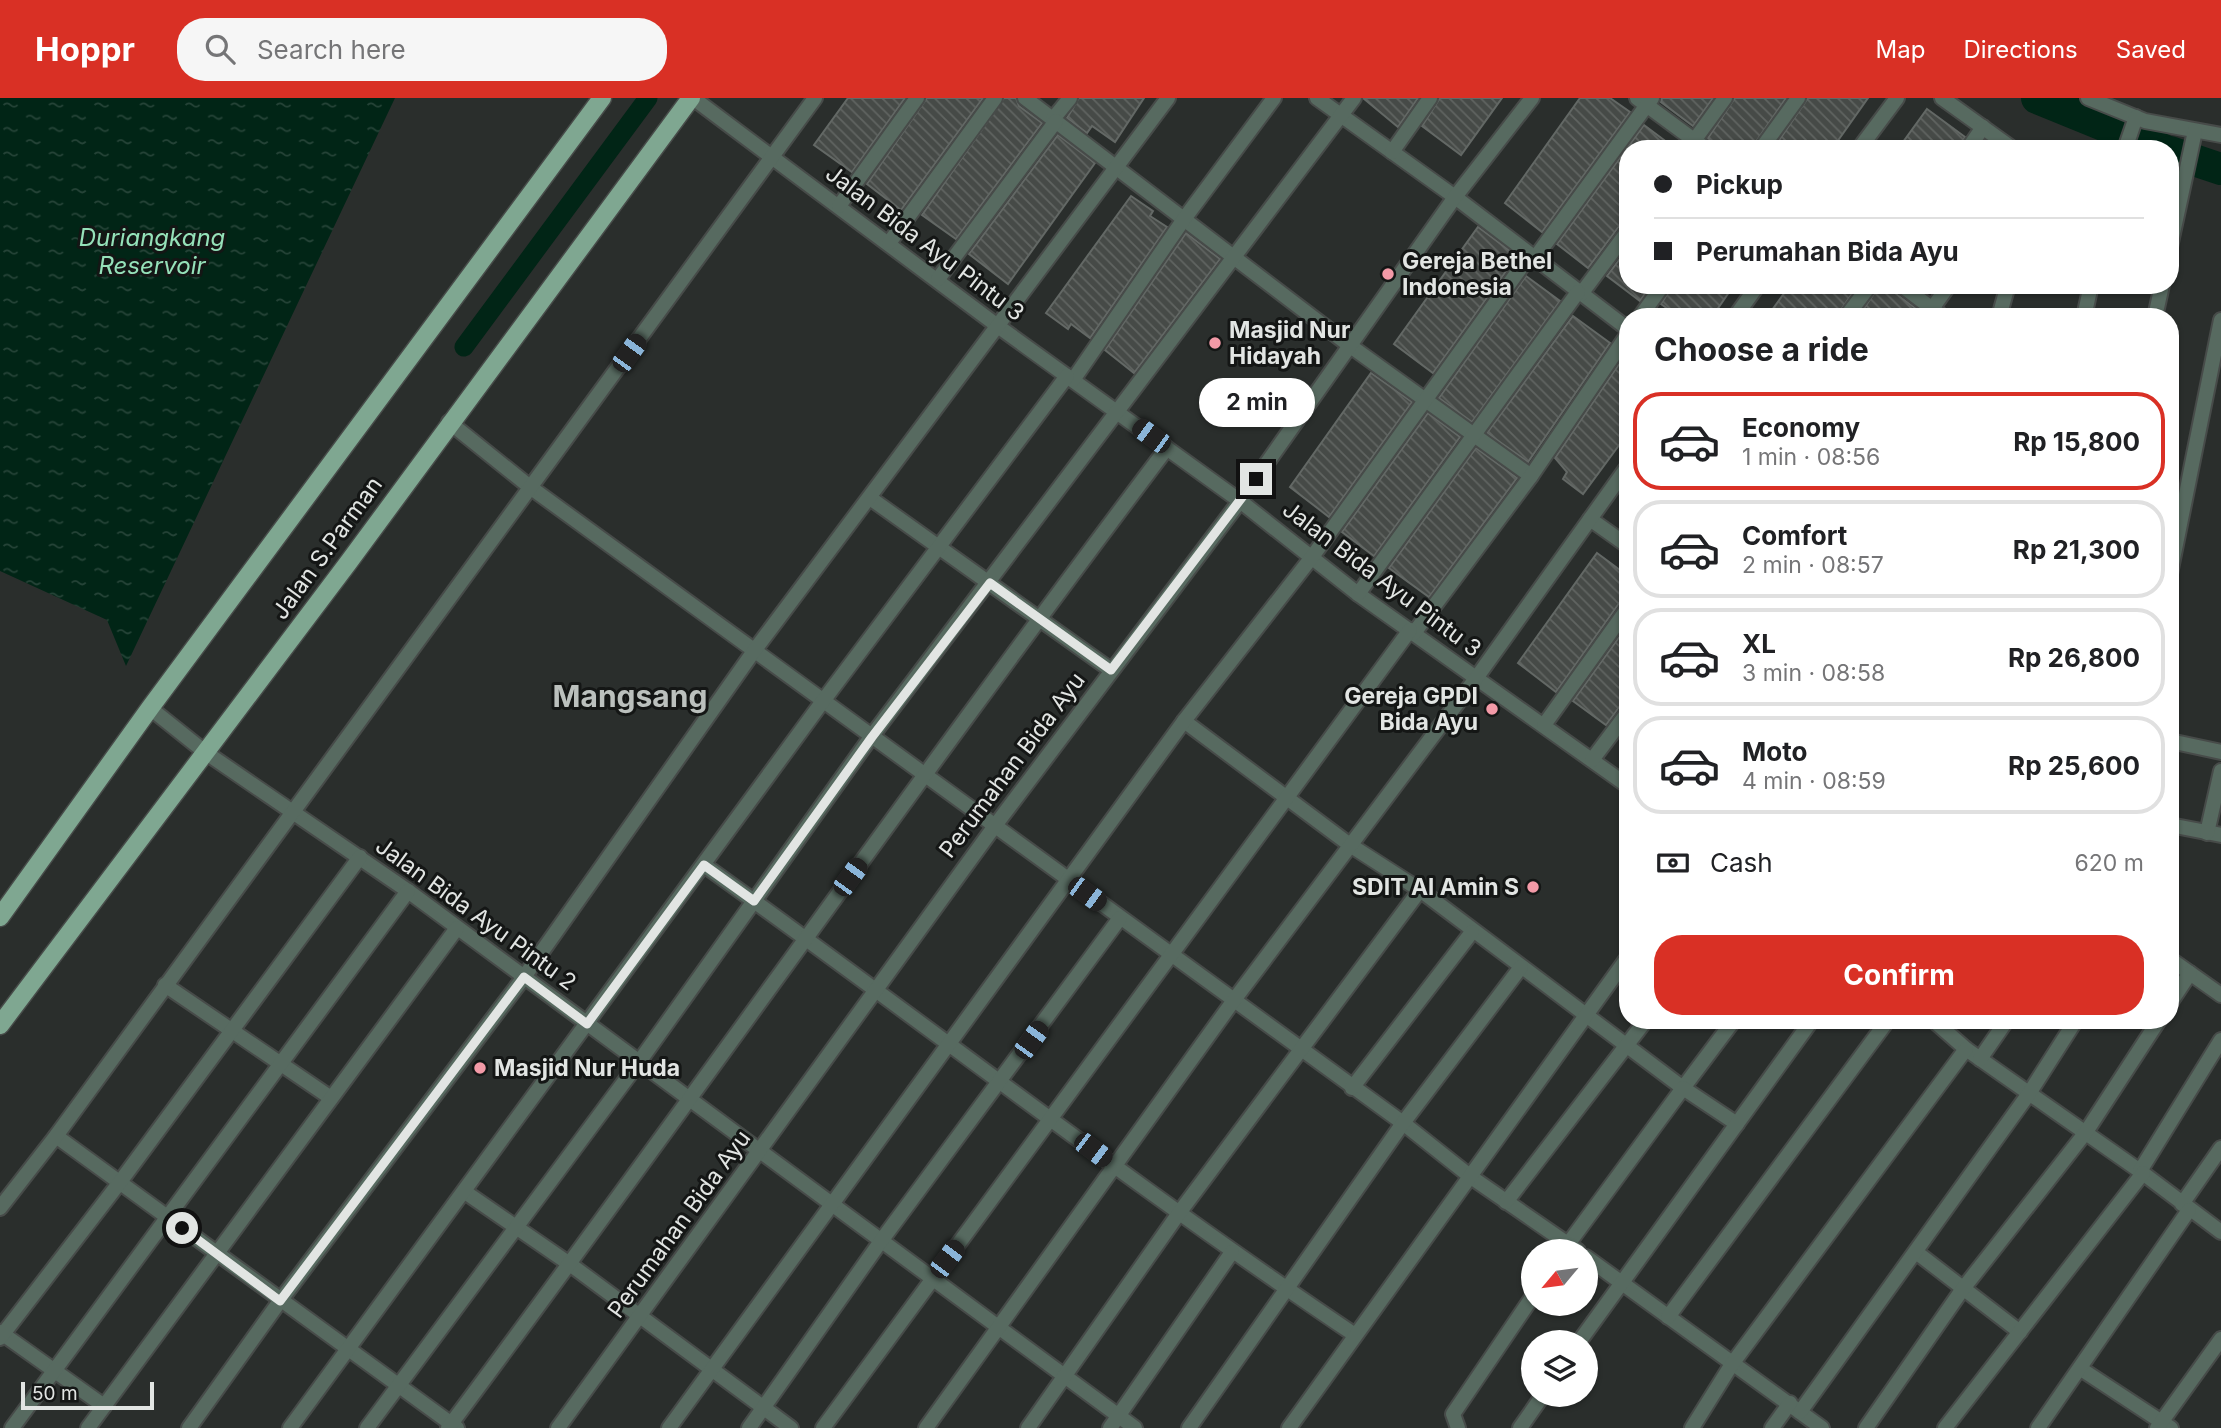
<!DOCTYPE html>
<meta charset="utf-8">
<style>
body{margin:0;font-family:Inter,sans-serif;background:#f6f6f6;color:#202124;height:100vh;display:flex;flex-direction:column;font-size:26px;white-space:nowrap}
*{box-sizing:border-box;margin:0}
p{font-size:23px;color:#757577}
.icon{flex:none;width:38px;height:38px;fill:none;stroke:currentColor;stroke-width:2;stroke-linecap:round;stroke-linejoin:round}
.map{position:relative;flex:1;overflow:hidden}
.details{position:absolute;left:1619px;top:210px;width:560px;height:721px;display:flex;flex-direction:column;background:#fff;border-radius:28px;box-shadow:0 2px 5px #0004}
.details>*{flex:none}
.hud{position:absolute;left:1619px;top:42px;width:560px;height:154px;border-radius:28px;box-shadow:0 2px 5px #0004;display:grid;align-content:center;height:154px;padding:0 35px;background:#fff}
.needle{width:46px;rotate:241deg}
.controls{position:absolute;left:1521px;top:1141px;display:grid;gap:14px}
.controls a{display:grid;place-items:center;width:77px;height:77px;border-radius:50%;background:#fff;box-shadow:0 2px 5px #0004;font-size:35px}
.scale{position:absolute;left:21px;bottom:18px;width:133px;box-sizing:border-box;padding-left:7px;border:4px solid #e2e5e3;border-top:0;font-size:19px;line-height:24px;white-space:nowrap;color:#e2e5e3;-webkit-text-stroke:5px #141615;paint-order:stroke}
.end{position:absolute;width:32px;height:32px;margin:-16px;border:9px solid #e2e5e3;background:#111;box-shadow:0 0 0 4px #111}
.from{border-radius:50%}
.bubble{position:absolute;height:49px;border-radius:24px;background:#fff;box-shadow:0 2px 5px #0004;font-size:23px;font-weight:700;line-height:49px;text-align:center}
.car{position:absolute;width:21px;height:42px;margin:-21px -10px;border-radius:9px;box-shadow:0 0 5px 2px #0007;background:linear-gradient(#222 24%,#8ab4d8 0 40%,#222 0 76%,#8ab4d8 0 86%,#222 0)}
.hud b{display:flex;align-items:center;gap:24px;height:66px;font-size:26px}
.hud b+b{border-top:2px solid #e0e0e0}
.hud i{width:18px;height:18px;background:#202124}
ul{padding:0;list-style:none}
li{display:flex;align-items:center;gap:21px;height:98px;margin:0 14px 10px;padding:0 21px;border:4px solid #e0e0e0;border-radius:28px}
li div{flex:1}
li b{display:block;font-size:26px}
li em{font-style:normal;font-weight:700}
li.active{border-color:#d93025}
li>.icon{width:63px;height:63px;stroke-width:1.5}
h2{padding:0 35px;font-size:32px;line-height:84px}
.pay{display:flex;align-items:center;gap:18px;height:77px;padding:0 35px;font-size:26px}
.pay p{margin-inline-start:auto}
.action{display:flex;gap:14px;margin-top:auto;padding:14px 35px}
.action a{flex:1;height:80px;border-radius:28px;background:#d93025;color:#fff;font-size:28px;font-weight:700;line-height:80px;text-align:center}
header{display:flex;align-items:center;gap:42px;box-sizing:border-box;height:98px;padding:0 35px;background:#d93025;color:#fff}
header strong{font-size:33px}
nav{display:flex;gap:38px;margin-inline-start:auto;font-size:24px}
.search{width:490px;height:63px;background:#f6f6f6;display:flex;align-items:center;gap:18px;box-sizing:border-box;padding:0 24px;border-radius:28px;color:#757577;font-size:26px}
.map>svg:first-child{display:block}
</style>
<header>
<strong>Hoppr</strong>
<div class="search"><svg class="icon" aria-label="search" viewBox="0 0 24 24"><circle cx="10" cy="10" r="6"/><path d="M15 15l6 6"/></svg>Search here</div>
<nav><a>Map</a><a>Directions</a><a>Saved</a></nav>
</header>
<div class="map">
<svg width="2221" height="1330" viewBox="0 0 2221 1330">
<defs>
<pattern id="water-ripples" width="26" height="14" patternUnits="userSpaceOnUse" patternTransform="scale(1.75)"><rect width="26" height="14" fill="#012516"/><path d="M2 4q2-2 4 0t4 0M15 11q2-2 4 0t4 0" fill="none" stroke="#264438"/></pattern>
<pattern id="building-back-hatch" width="6" height="6" patternUnits="userSpaceOnUse" patternTransform="scale(1.75)"><rect width="6" height="6" fill="#464a47"/><path d="M-1 5l2 2M0 0l6 6M5-1l2 2" fill="none" stroke="#606461"/></pattern>
</defs>
<rect width="100%" height="100%" fill="#2a2e2c"/>
<!-- water -->
<polygon fill="url(#water-ripples)" points="0,0 395,0 126,568 107,522 0,473"/>
<g fill="none" stroke-linecap="round" stroke-linejoin="round">
<!-- canal -->
<polyline stroke="#012516" stroke-width="19" points="464,249 648,0"/>
<!-- river -->
<g stroke="#012516" stroke-width="32">
<polyline points="2037,0 2162,51"/>
<polyline points="2170,54 2221,71"/>
</g>
</g>
<!-- building -->
<g fill="url(#building-back-hatch)" stroke="#636865" stroke-width="2">
<polygon points="848,0 905,0 852,74 814,47"/>
<polygon points="927,0 983,0 901,112 867,86"/>
<polygon points="1004,0 1016,0 1019,8 1042,25 956,141 922,117"/>
<polygon points="1079,0 1144,0 1115,44 1092,28 1087,35 1067,20"/>
<polygon points="1363,0 1418,0 1398,29"/>
<polygon points="1440,0 1502,0 1461,57 1422,28"/>
<polygon points="1580,0 1610,0 1630,14 1542,134 1505,105"/>
<polygon points="1662,0 1713,0 1693,28 1661,4"/>
<polygon points="1735,0 1786,0 1751,51 1715,51 1708,40"/>
<polygon points="1808,0 1868,0 1832,51 1773,51"/>
<polygon points="1927,11 1965,39 1958,51 1898,51"/>
<polygon points="1644,27 1676,51 1628,51 1628,124 1620,127 1588,170 1557,146"/>
<polygon points="1058,37 1095,65 1008,186 969,156"/>
<polygon points="1131,98 1153,113 1150,118 1167,129 1090,240 1071,226 1068,231 1046,215"/>
<polygon points="1478,129 1517,158 1433,275 1394,246"/>
<polygon points="1186,135 1220,161 1134,275 1105,252"/>
<polygon points="1628,150 1628,187 1651,187 1640,203 1607,178"/>
<polygon points="1526,178 1560,203 1472,324 1439,300"/>
<polygon points="1673,187 1734,187 1712,219 1679,219 1661,206"/>
<polygon points="1790,187 1858,187 1836,219 1767,219"/>
<polygon points="1880,187 1892,187 1895,195 1919,213 1916,219 1858,219"/>
<polygon points="1573,218 1610,245 1528,364 1487,335"/>
<polygon points="1626,256 1628,335 1583,396 1563,381 1567,374 1555,360"/>
<polygon points="1371,275 1412,304 1329,419 1290,389"/>
<polygon points="1428,315 1460,339 1374,458 1342,434"/>
<polygon points="1476,350 1517,380 1429,499 1389,470"/>
<polygon points="1597,455 1628,478 1628,501 1620,504 1556,594 1518,565"/>
<polygon points="1628,527 1628,605 1620,608 1606,627 1573,603"/>
</g>
<g fill="none" stroke-linecap="round" stroke-linejoin="round">
<defs>
<g id="street">
<polyline points="693,0 999,229 1240,403 1358,496 1628,688"/>
<polyline points="1025,0 1349,247 1531,378"/>
<polyline points="1317,0 1455,99 1628,231"/>
<polyline points="1637,0 1706,51"/>
<polyline points="1942,0 2013,51"/>
<polyline points="2088,0 2145,23 2221,37"/>
<polyline points="1053,21 1070,0"/>
<polyline points="1688,51 1725,0"/>
<polyline points="1761,51 1798,0"/>
<polyline points="1859,51 1897,0"/>
<polyline points="1968,51 1983,29"/>
<polyline points="2125,51 2136,19"/>
<polyline points="1392,54 1430,0"/>
<polyline points="839,108 917,0"/>
<polyline points="889,145 995,0"/>
<polyline points="2170,149 2195,33"/>
<polyline points="1535,160 1652,0"/>
<polyline points="938,181 1056,23"/>
<polyline points="1901,187 1943,219"/>
<polyline points="1581,196 1628,133"/>
<polyline points="1640,219 1663,187"/>
<polyline points="1735,219 1758,187"/>
<polyline points="1846,219 1870,187"/>
<polyline points="1926,219 1949,187"/>
<polyline points="1999,219 2008,187"/>
<polyline points="2084,219 2091,187"/>
<polyline points="2155,219 2162,187"/>
<polyline points="1073,282 1184,121 1274,0"/>
<polyline points="449,324 530,389 1403,1025 1471,1079 1578,1153"/>
<polyline points="870,400 1111,572"/>
<polyline points="1590,421 1628,448"/>
<polyline points="2170,476 2221,222"/>
<polyline points="1358,496 1578,194"/>
<polyline points="1414,535 1531,378 1628,236"/>
<polyline points="150,610 205,654 408,793 1135,1330"/>
<polyline points="1184,623 1350,747 1420,792 1683,990 1734,922"/>
<polyline points="1544,627 1628,510"/>
<polyline points="2170,643 2221,654"/>
<polyline points="1592,662 1628,614"/>
<polyline points="2170,727 2221,737"/>
<polyline points="2207,735 2221,673"/>
<path d="M 704,767 C 922,923 1133,1088 1355,1237"/>
<polyline points="2170,861 2221,897"/>
<polyline points="165,887 331,1000"/>
<polyline points="2170,905 2190,875"/>
<polyline points="1933,922 1966,951 2140,1073 2221,1134"/>
<polyline points="1980,961 2007,922"/>
<polyline points="1352,990 1472,834"/>
<polyline points="56,1038 457,1330"/>
<polyline points="2140,1073 2221,942"/>
<polyline points="465,1094 571,1167 791,1330"/>
<polyline points="1506,1104 1646,922"/>
<polyline points="2182,1106 2221,1050"/>
<polyline points="0,1110 56,1038 815,0"/>
<polyline points="1563,1153 1683,990 1737,1026"/>
<polyline points="1916,1154 2020,1234"/>
<polyline points="1586,1159 1822,1330"/>
<polyline points="1668,1219 1888,922"/>
<polyline points="0,1234 104,1308"/>
<polyline points="0,1240 120,1084 360,759"/>
<polyline points="1579,1244 1812,922"/>
<polyline points="2081,1271 2171,1330"/>
<polyline points="1800,1314 2030,994 2076,922"/>
<polyline points="12,1330 408,793"/>
<polyline points="88,1330 457,830"/>
<polyline points="189,1330 280,1203 524,879 754,553 1168,0"/>
<polyline points="290,1330 823,603 1067,278"/>
<polyline points="367,1330 639,964 871,639 1354,0"/>
<path d="M 448,1330 C 690,1005 923,673 1167,350"/>
<polyline points="558,1330 994,729 1240,403 1455,99 1532,0"/>
<polyline points="669,1330 1184,623 1312,459 1530,157"/>
<polyline points="749,1330 881,1143 1120,820"/>
<polyline points="823,1330 1410,532"/>
<polyline points="926,1330 1234,902 1477,579 1628,368"/>
<polyline points="1028,1330 1179,1115 1420,792"/>
<polyline points="1110,1330 1232,1154"/>
<polyline points="1189,1330 1403,1025 1521,869"/>
<polyline points="1289,1330 1628,859"/>
<polyline points="1458,1330 1453,1316 1533,1198"/>
<polyline points="1520,1330 1543,1297"/>
<polyline points="1692,1330 1732,1266 1966,951"/>
<polyline points="1772,1330 1790,1305"/>
<polyline points="1866,1330 1962,1192 2086,1034 2159,922"/>
<polyline points="1945,1330 2143,1075"/>
<polyline points="2038,1330 2189,1112"/>
<polyline points="2157,1330 2221,1241"/>
</g>
<g id="primary">
<polyline points="0,819 150,610 602,0"/>
<polyline points="0,927 348,465 691,0"/>
</g>
</defs>
<!-- street casing -->
<use href="#street" stroke="#474b49" stroke-width="18"/>
<!-- primary casing -->
<use href="#primary" stroke="#474b49" stroke-width="21"/>
<!-- street -->
<use href="#street" stroke="#576a60" stroke-width="14"/>
<!-- primary -->
<use href="#primary" stroke="#7fa791" stroke-width="18"/>
</g>
<g fill="none" stroke-linecap="round" stroke-linejoin="round">
<!-- route -->
<polyline stroke="#e2e5e3" stroke-width="9" points="182,1130 280,1203 524,879 587,926 704,767 754,803 872,639 990,485 1111,572 1256,381"/>
</g>
<!-- markers -->
<g fill="#f39aa7" stroke="#141615" stroke-width="2.5">
<circle cx="1388" cy="176" r="7"/>
<circle cx="1215" cy="245" r="7"/>
<circle cx="1492" cy="611" r="7"/>
<circle cx="1533" cy="789" r="7"/>
<circle cx="480" cy="970" r="7"/>
</g>
<g text-anchor="middle" stroke-width="6" stroke-linejoin="round" paint-order="stroke">
<!-- street labels -->
<g font-size="23" fill="#e2e5e3" stroke="#141615">
<text transform="translate(925 145) rotate(37)" y="8">Jalan Bida Ayu Pintu 3</text>
<text transform="translate(327 450) rotate(-54)" y="8">Jalan S.Parman</text>
<text transform="translate(1382 481) rotate(37)" y="8">Jalan Bida Ayu Pintu 3</text>
<text transform="translate(1012 667) rotate(-53)" y="8">Perumahan Bida Ayu</text>
<text transform="translate(476 816) rotate(36)" y="8">Jalan Bida Ayu Pintu 2</text>
<text transform="translate(679 1126) rotate(-54)" y="8">Perumahan Bida Ayu</text>
</g>
<!-- poi labels -->
<g font-size="23" font-weight="bold" fill="#e2e5e3" stroke="#141615" text-anchor="start">
<text x="1402" y="171">Gereja Bethel<tspan x="1402" dy="26">Indonesia</tspan></text>
<text x="1229" y="240">Masjid Nur<tspan x="1229" dy="26">Hidayah</tspan></text>
<text x="1478" y="606" text-anchor="end">Gereja GPDI<tspan x="1478" dy="26">Bida Ayu</tspan></text>
<text x="1519" y="797" text-anchor="end">SDIT Al Amin S</text>
<text x="494" y="978">Masjid Nur Huda</text>
</g>
<!-- water labels -->
<g font-size="24" font-style="italic" fill="#95e1b9" stroke="#141615">
<text x="152" y="148">Duriangkang<tspan x="152" dy="28">Reservoir</tspan></text>
</g>
<!-- district labels -->
<g font-size="30" font-weight="bold" fill="#bbc0bd" stroke="#141615">
<text x="630" y="609">Mangsang</text>
</g>
</g>
</svg>
<div class="controls">
<a><svg class="needle" viewBox="-14 -14 28 28"><path d="M0-13l5 13h-10z" fill="#e53935"/><path d="M0 13l5-13h-10z" fill="#757577"/></svg></a>
<a><svg class="icon" aria-label="layers" viewBox="0 0 24 24"><path d="M12 4l9 5-9 5-9-5zM3 14l9 5 9-5"/></svg></a>
</div>
<div class="scale">50 m</div>
<i class="end from" style="left:182px;top:1130px"></i>
<i class="end" style="left:1256px;top:381px"></i>
<div class="bubble" style="left:1199px;top:280px;width:116px">2 min</div>
<i class="car" style="left:629px;top:255px;rotate:36deg"></i>
<i class="car" style="left:1151px;top:338px;rotate:306deg"></i>
<i class="car" style="left:850px;top:779px;rotate:36deg"></i>
<i class="car" style="left:1087px;top:796px;rotate:126deg"></i>
<i class="car" style="left:1031px;top:942px;rotate:36deg"></i>
<i class="car" style="left:1093px;top:1052px;rotate:127deg"></i>
<i class="car" style="left:947px;top:1161px;rotate:37deg"></i>
<div class="hud">
<b><i class="from"></i>Pickup</b>
<b><i></i>Perumahan Bida Ayu</b>
</div>
<section class="details">
<h2>Choose a ride</h2>
<ul>
<li class="active"><svg class="icon" aria-label="car" viewBox="0 0 24 24"><path d="M5 17H2v-5l4-1 3-4h7l3 4 3 1v5h-3M9 17h6M6 11h13"/><circle cx="7" cy="17" r="2"/><circle cx="17" cy="17" r="2"/></svg><div><b>Economy</b><p>1 min · 08:56</p></div><em>Rp 15,800</em></li>
<li><svg class="icon" aria-label="car" viewBox="0 0 24 24"><path d="M5 17H2v-5l4-1 3-4h7l3 4 3 1v5h-3M9 17h6M6 11h13"/><circle cx="7" cy="17" r="2"/><circle cx="17" cy="17" r="2"/></svg><div><b>Comfort</b><p>2 min · 08:57</p></div><em>Rp 21,300</em></li>
<li><svg class="icon" aria-label="car" viewBox="0 0 24 24"><path d="M5 17H2v-5l4-1 3-4h7l3 4 3 1v5h-3M9 17h6M6 11h13"/><circle cx="7" cy="17" r="2"/><circle cx="17" cy="17" r="2"/></svg><div><b>XL</b><p>3 min · 08:58</p></div><em>Rp 26,800</em></li>
<li><svg class="icon" aria-label="car" viewBox="0 0 24 24"><path d="M5 17H2v-5l4-1 3-4h7l3 4 3 1v5h-3M9 17h6M6 11h13"/><circle cx="7" cy="17" r="2"/><circle cx="17" cy="17" r="2"/></svg><div><b>Moto</b><p>4 min · 08:59</p></div><em>Rp 25,600</em></li>
</ul>
<div class="pay"><svg class="icon" aria-label="cash" viewBox="0 0 24 24"><path d="M3 7h18v10H3z"/><circle cx="12" cy="12" r="2"/></svg>Cash<p>620 m</p></div>
<div class="action"><a>Confirm</a></div>
</section>
</div>
